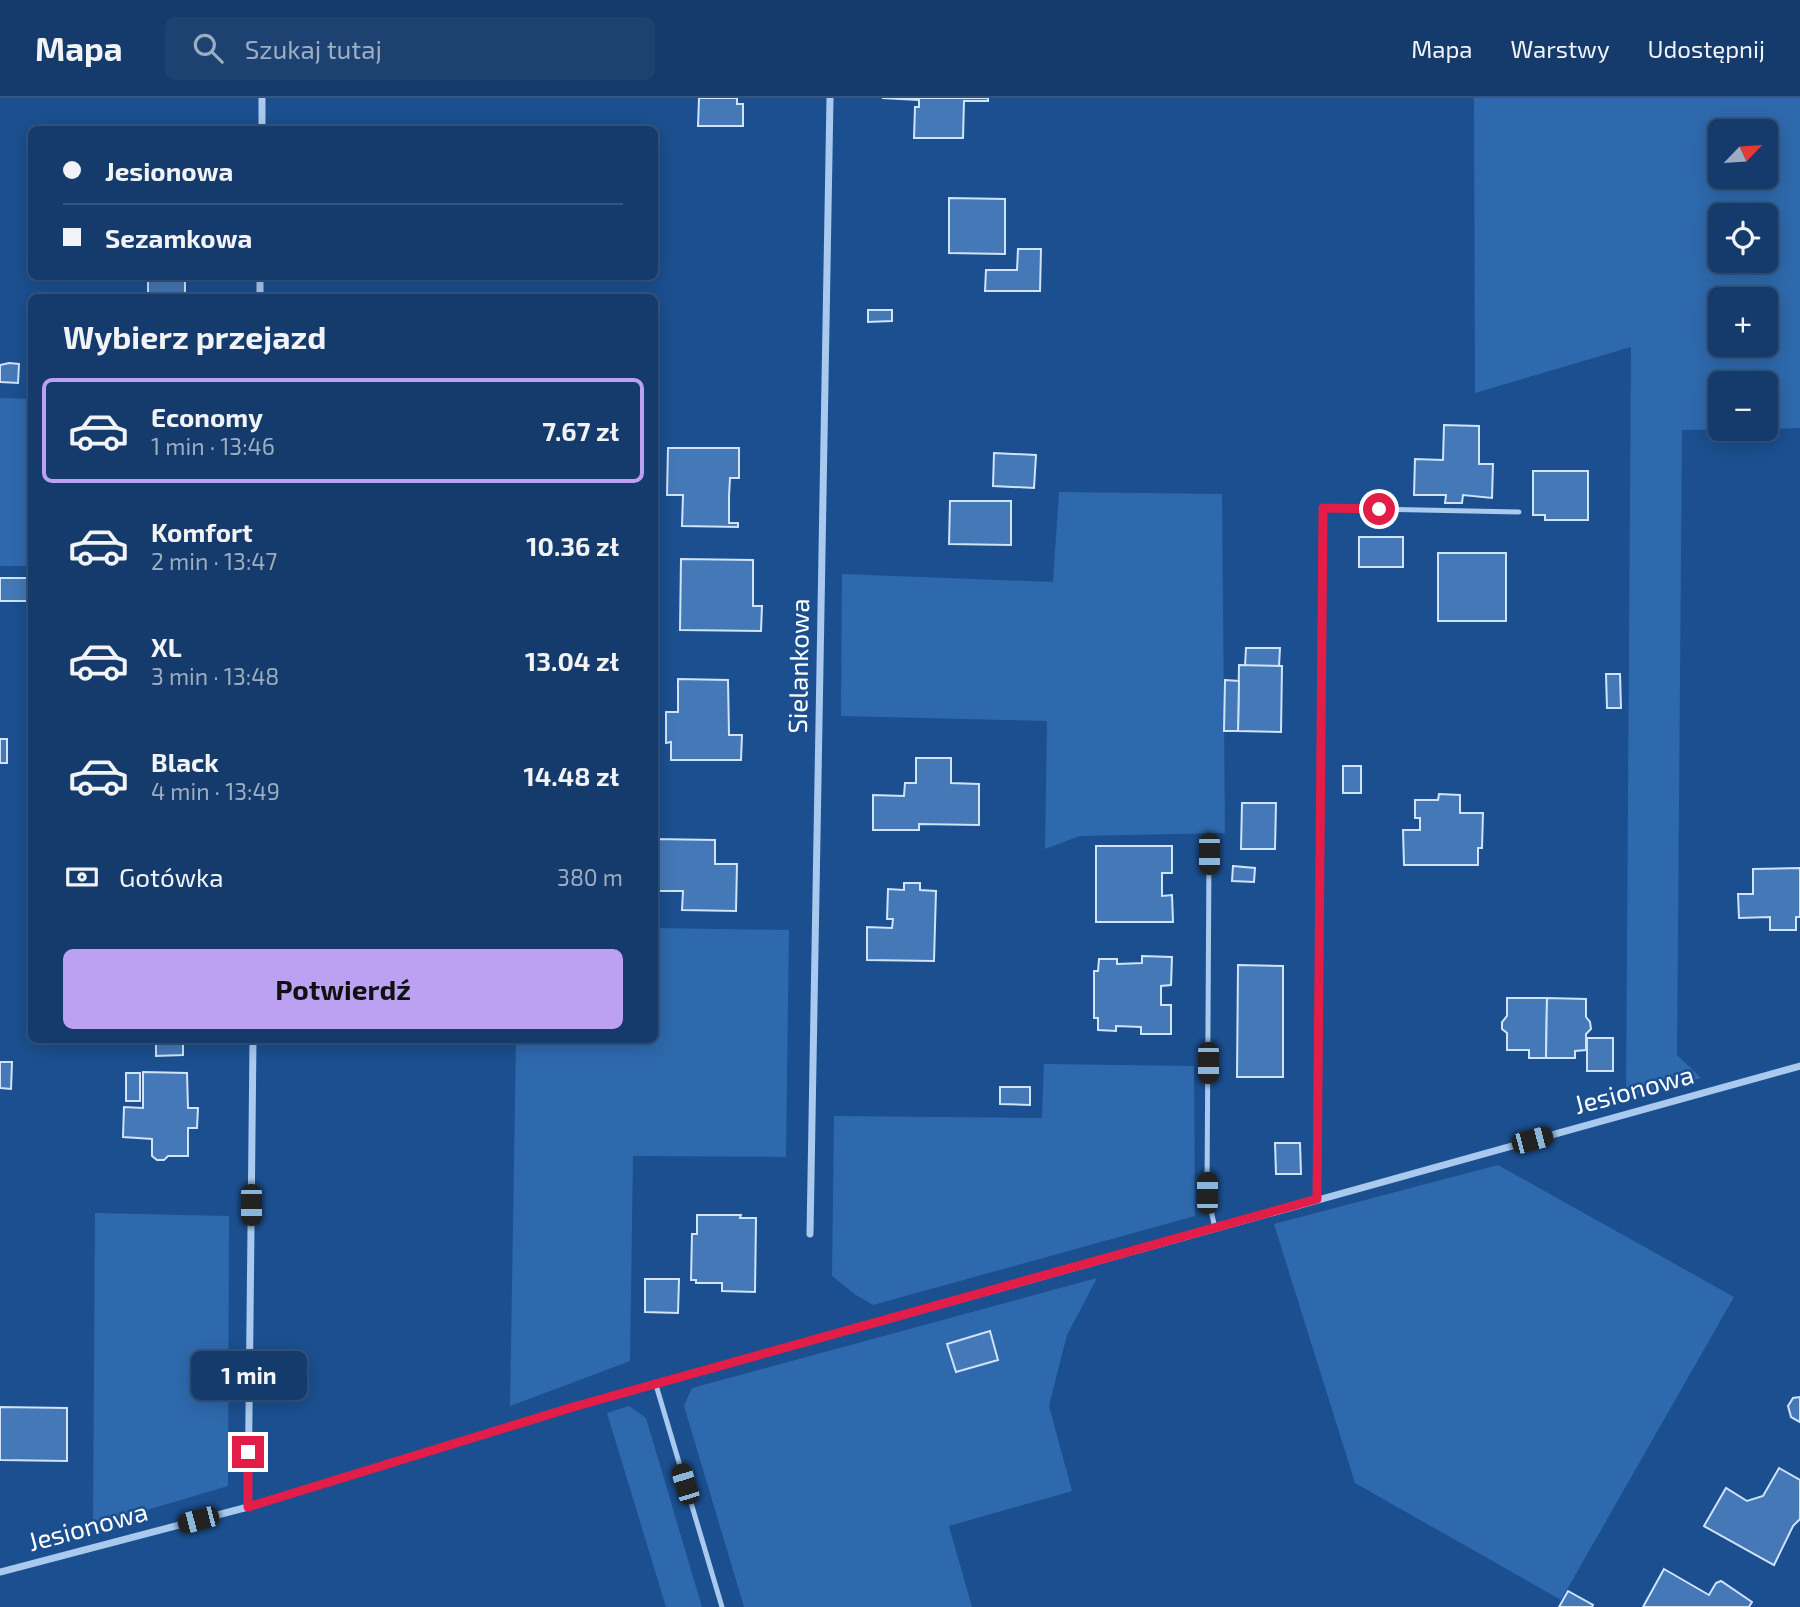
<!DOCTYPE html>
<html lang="pl">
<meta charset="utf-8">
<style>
body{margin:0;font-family:"Exo 2",sans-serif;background:#1d4271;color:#f1f3f6;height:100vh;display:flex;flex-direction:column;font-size:26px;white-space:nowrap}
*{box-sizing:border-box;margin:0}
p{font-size:23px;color:#9dadc1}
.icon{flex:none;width:38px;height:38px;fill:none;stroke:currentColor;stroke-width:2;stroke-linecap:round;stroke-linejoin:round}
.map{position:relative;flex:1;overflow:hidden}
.panel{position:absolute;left:28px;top:196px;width:630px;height:749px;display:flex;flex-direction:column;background:#143b6b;border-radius:10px;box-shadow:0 4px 18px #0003,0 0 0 2px #33557e}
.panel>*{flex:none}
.hud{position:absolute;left:28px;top:28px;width:630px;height:154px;border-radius:10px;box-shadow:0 4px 18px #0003,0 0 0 2px #33557e;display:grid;align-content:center;height:154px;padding:0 35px;background:#143b6b}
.needle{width:46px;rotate:65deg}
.controls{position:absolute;left:1708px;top:21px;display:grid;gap:14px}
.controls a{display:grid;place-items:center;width:70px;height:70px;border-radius:10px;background:#143b6b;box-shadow:0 4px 18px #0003,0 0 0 2px #33557e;font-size:35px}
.end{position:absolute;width:32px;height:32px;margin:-16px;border:9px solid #e11d48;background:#fff;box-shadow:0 0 0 4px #fff}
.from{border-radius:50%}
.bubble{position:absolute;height:49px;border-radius:10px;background:#143b6b;box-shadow:0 4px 18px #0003,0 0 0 2px #33557e;font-size:23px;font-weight:700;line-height:49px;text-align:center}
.car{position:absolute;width:21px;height:42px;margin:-21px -10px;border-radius:9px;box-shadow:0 0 5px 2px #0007;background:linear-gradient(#222 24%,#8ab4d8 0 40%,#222 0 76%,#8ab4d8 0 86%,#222 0)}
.hud b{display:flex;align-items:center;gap:24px;height:66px;font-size:26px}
.hud b+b{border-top:2px solid #33557e}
.hud i{width:18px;height:18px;background:#f1f3f6}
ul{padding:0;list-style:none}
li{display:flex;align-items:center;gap:21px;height:105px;margin:0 14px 10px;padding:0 21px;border:4px solid transparent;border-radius:10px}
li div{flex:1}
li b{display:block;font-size:26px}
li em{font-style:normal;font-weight:700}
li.active{border-color:#bca0f2}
li>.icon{width:63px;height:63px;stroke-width:1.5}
h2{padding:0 35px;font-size:32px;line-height:84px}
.pay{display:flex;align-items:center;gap:18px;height:77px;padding:0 35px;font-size:26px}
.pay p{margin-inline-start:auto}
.primary-button{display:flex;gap:14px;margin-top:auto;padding:14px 35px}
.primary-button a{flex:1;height:80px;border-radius:10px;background:#bca0f2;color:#111;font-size:28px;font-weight:700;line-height:80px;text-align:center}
header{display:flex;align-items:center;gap:42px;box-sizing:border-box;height:98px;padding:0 35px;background:#143b6b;border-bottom:2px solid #33557e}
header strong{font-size:33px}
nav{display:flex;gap:38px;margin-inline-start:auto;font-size:24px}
.search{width:490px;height:63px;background:#1d4271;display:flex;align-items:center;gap:18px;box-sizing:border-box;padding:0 24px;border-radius:10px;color:#9dadc1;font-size:26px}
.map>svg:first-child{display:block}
</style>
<header>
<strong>Mapa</strong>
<div class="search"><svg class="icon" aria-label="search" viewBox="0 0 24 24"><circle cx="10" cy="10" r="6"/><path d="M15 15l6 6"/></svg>Szukaj tutaj</div>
<nav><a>Mapa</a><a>Warstwy</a><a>Udostępnij</a></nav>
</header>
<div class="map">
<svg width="1800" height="1509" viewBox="0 0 1800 1509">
<rect width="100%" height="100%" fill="#1b4f8f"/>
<!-- green -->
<g fill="#2e69ad" fill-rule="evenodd">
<path d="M 1474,0 L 1800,0 L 1800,330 L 1766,331 L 1766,285 L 1720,285 L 1720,331 L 1750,331 L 1682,332 L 1677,957 L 1701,980 L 1626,1000 L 1631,249 L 1475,295 ZM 1720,33 L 1766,33 L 1766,79 L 1720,79 ZM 1720,117 L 1766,117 L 1766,163 L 1720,163 ZM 1720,201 L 1766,201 L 1766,247 L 1720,247 Z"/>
<polygon points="0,300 31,301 31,468 0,468"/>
<polygon points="1059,394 1222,396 1225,735 1080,738 1045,751 1047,623 841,618 842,476 1053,484"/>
<polygon points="655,830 789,832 786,1059 633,1058 630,1263 510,1308 516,942 654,942"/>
<polygon points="1044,966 1194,968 1195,1118 873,1207 856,1197 832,1178 834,1018 1042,1020"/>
<polygon points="1498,1067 1734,1199 1561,1502 1355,1385 1274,1126"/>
<polygon points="95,1115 229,1118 228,1388 93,1428"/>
<polygon points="1097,1180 1067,1237 1049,1308 1072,1393 949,1428 972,1509 744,1509 684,1308 692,1290"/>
<polygon points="629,1308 646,1320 702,1509 666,1509 607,1315"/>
</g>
<!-- building -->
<g fill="#4478b7" stroke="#cfe3fa" stroke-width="2">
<polygon points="699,0 737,0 737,6 743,6 743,28 698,28"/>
<polygon points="882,0 988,0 988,3 964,3 963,40 914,40 915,9 919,9 919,2"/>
<polygon points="949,100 1005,101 1005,156 949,155"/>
<polygon points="1018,151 1041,151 1040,193 985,193 986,172 1017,172"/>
<rect x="148" y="178" width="37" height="22"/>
<polygon points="868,212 892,212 892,223 868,224"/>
<polygon points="9,265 19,266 18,285 0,284 0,267"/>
<polygon points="1444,327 1479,328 1479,366 1493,366 1492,400 1463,397 1462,405 1445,405 1446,397 1414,397 1415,361 1443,362"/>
<polygon points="668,350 739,350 739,380 730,380 729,398 729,425 738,425 738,429 682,428 683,397 667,397"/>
<polygon points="994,355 1036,357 1034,390 993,388"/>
<polygon points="1533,373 1588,373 1588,422 1545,422 1545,417 1533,417"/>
<polygon points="950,403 1011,403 1011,447 949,446"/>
<rect x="1359" y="439" width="44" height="30"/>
<rect x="1438" y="455" width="68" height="68"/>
<polygon points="681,461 753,462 753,508 762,508 761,533 680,532"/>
<rect x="0" y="480" width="29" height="23"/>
<polygon points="1246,550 1280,550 1279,568 1245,568"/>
<polygon points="1239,567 1282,568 1281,634 1238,633"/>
<polygon points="1606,576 1620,576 1621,610 1607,610"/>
<polygon points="678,581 728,582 729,637 742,637 741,662 671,662 671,644 666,645 666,614 678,614"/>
<polygon points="1225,582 1239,583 1238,633 1224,633"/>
<rect x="0" y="641" width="7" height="24"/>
<polygon points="916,660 951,660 951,685 979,686 979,727 919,726 919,732 873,732 873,697 904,698 905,685 916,685"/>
<rect x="1343" y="668" width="18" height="27"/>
<polygon points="1439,696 1460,697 1460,715 1483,715 1482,750 1478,750 1478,767 1404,767 1403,732 1420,732 1420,720 1415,720 1415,702 1438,702"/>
<polygon points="1242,705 1276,705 1275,751 1241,751"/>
<polygon points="654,741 715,742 715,766 737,766 736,813 682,812 683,793 654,793"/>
<polygon points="1096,748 1172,748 1172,775 1162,775 1162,798 1172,797 1173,824 1096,824"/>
<polygon points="1233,768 1255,770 1254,784 1232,783"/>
<polygon points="1800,770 1800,819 1796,819 1796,832 1770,832 1770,819 1739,820 1738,796 1753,796 1753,771"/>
<polygon points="904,785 920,785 920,792 936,793 934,863 867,862 867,829 892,830 893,821 887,821 888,791 904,792"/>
<polygon points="1142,858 1172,859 1171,887 1161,888 1161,907 1171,907 1171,936 1141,936 1141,929 1116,928 1116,933 1098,932 1098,920 1094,920 1094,873 1098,873 1099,861 1117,861 1117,866 1142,865"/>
<polygon points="1238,867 1283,868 1283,979 1237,979"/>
<polygon points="1507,900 1547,900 1546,960 1529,960 1529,952 1507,952 1507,935 1502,931 1502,924 1507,918"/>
<polygon points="1547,900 1586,901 1586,919 1590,924 1591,931 1586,936 1586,952 1575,953 1575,960 1546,960"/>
<rect x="1587" y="940" width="26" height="33"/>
<polygon points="156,945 183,945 183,957 156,958"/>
<polygon points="0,964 12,964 11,991 0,990"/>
<polygon points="143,974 187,975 188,1010 198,1010 197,1030 188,1030 188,1058 168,1058 164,1062 157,1062 152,1058 152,1041 123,1039 124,1009 143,1010"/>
<rect x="126" y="975" width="14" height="28"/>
<polygon points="1000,989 1030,989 1030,1007 1000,1006"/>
<polygon points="1275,1045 1300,1045 1301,1076 1276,1076"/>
<polygon points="697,1117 741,1117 740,1120 756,1120 755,1194 722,1193 722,1185 696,1185 696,1182 691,1182 692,1136 697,1136"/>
<polygon points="645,1181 679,1181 678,1215 645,1214"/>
<polygon points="990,1233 998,1262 956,1274 947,1246"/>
<polygon points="1800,1299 1800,1324 1791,1319 1788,1308 1793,1300"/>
<polygon points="0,1309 67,1310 67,1363 0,1362"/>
<polygon points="1779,1370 1800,1382 1800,1421 1793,1428 1774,1467 1704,1428 1726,1390 1747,1403 1763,1398"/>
<polygon points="1664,1471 1709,1497 1716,1485 1721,1483 1752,1504 1749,1509 1643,1509"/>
<polygon points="1568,1493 1593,1507 1592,1509 1559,1509"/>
</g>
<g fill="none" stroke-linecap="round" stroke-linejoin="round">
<!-- lane -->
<g stroke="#a9c9ee" stroke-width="5">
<polyline points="1209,756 1207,1095 1215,1130"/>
<polyline points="1317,1101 1323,410 1519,414"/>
<polyline points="656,1287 722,1509"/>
</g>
<!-- street -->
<g stroke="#a9c9ee" stroke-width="7">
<polyline points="262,32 262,0"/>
<polyline points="260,200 260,178"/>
<polyline points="810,1136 830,0"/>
<polyline points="248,1409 253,942"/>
<polyline points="0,1474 248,1409 573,1309 1800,968"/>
</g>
</g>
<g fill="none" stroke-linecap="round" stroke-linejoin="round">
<!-- route -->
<polyline stroke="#e11d48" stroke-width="9" points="248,1354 248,1409 573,1309 1317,1101 1323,410 1379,411"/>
</g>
<g text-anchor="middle" stroke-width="5" stroke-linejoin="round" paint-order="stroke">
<!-- street labels -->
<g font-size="26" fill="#fff" stroke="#1b4f8f">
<text transform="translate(799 568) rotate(-89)" y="9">Sielankowa</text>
<text transform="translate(1634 992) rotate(-15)" y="9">Jesionowa</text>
<text transform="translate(88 1429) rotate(-15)" y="9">Jesionowa</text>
</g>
</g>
</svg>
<div class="controls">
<a><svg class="needle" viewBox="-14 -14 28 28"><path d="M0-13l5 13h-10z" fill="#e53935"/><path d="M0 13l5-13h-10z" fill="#9dadc1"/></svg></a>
<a><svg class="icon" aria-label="locate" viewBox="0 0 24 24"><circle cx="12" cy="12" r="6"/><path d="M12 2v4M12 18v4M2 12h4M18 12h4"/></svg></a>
<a>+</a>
<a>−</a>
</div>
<i class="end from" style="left:1379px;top:411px"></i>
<i class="end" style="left:248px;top:1354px"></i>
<div class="bubble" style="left:191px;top:1253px;width:116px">1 min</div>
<i class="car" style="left:1209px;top:756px;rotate:180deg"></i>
<i class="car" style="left:1208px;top:965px;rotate:180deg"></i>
<i class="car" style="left:1532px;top:1042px;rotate:75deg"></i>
<i class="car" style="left:1207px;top:1095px;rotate:0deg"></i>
<i class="car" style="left:251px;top:1107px;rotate:180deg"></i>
<i class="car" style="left:685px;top:1386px;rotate:343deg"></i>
<i class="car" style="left:198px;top:1422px;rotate:255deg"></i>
<div class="hud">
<b><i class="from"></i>Jesionowa</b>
<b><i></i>Sezamkowa</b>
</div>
<section class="panel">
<h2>Wybierz przejazd</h2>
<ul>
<li class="active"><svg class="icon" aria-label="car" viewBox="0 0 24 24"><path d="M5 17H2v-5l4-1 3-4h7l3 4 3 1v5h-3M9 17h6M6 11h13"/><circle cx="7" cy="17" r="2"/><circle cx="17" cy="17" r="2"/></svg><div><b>Economy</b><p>1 min · 13:46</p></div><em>7.67 zł</em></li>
<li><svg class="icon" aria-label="car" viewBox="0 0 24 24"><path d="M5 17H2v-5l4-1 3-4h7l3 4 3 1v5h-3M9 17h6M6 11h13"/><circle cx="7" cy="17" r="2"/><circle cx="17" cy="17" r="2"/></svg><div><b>Komfort</b><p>2 min · 13:47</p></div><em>10.36 zł</em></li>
<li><svg class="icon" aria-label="car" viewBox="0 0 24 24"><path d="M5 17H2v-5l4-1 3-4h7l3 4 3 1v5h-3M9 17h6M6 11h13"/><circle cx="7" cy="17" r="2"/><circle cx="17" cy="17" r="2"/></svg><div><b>XL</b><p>3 min · 13:48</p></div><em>13.04 zł</em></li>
<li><svg class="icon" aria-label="car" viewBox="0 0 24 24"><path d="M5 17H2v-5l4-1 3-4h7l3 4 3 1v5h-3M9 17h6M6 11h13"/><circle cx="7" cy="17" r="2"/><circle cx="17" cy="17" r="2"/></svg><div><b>Black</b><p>4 min · 13:49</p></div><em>14.48 zł</em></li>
</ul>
<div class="pay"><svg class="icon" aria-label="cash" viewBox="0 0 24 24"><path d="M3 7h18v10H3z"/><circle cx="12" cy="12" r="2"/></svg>Gotówka<p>380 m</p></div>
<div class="primary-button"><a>Potwierdź</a></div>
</section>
</div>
